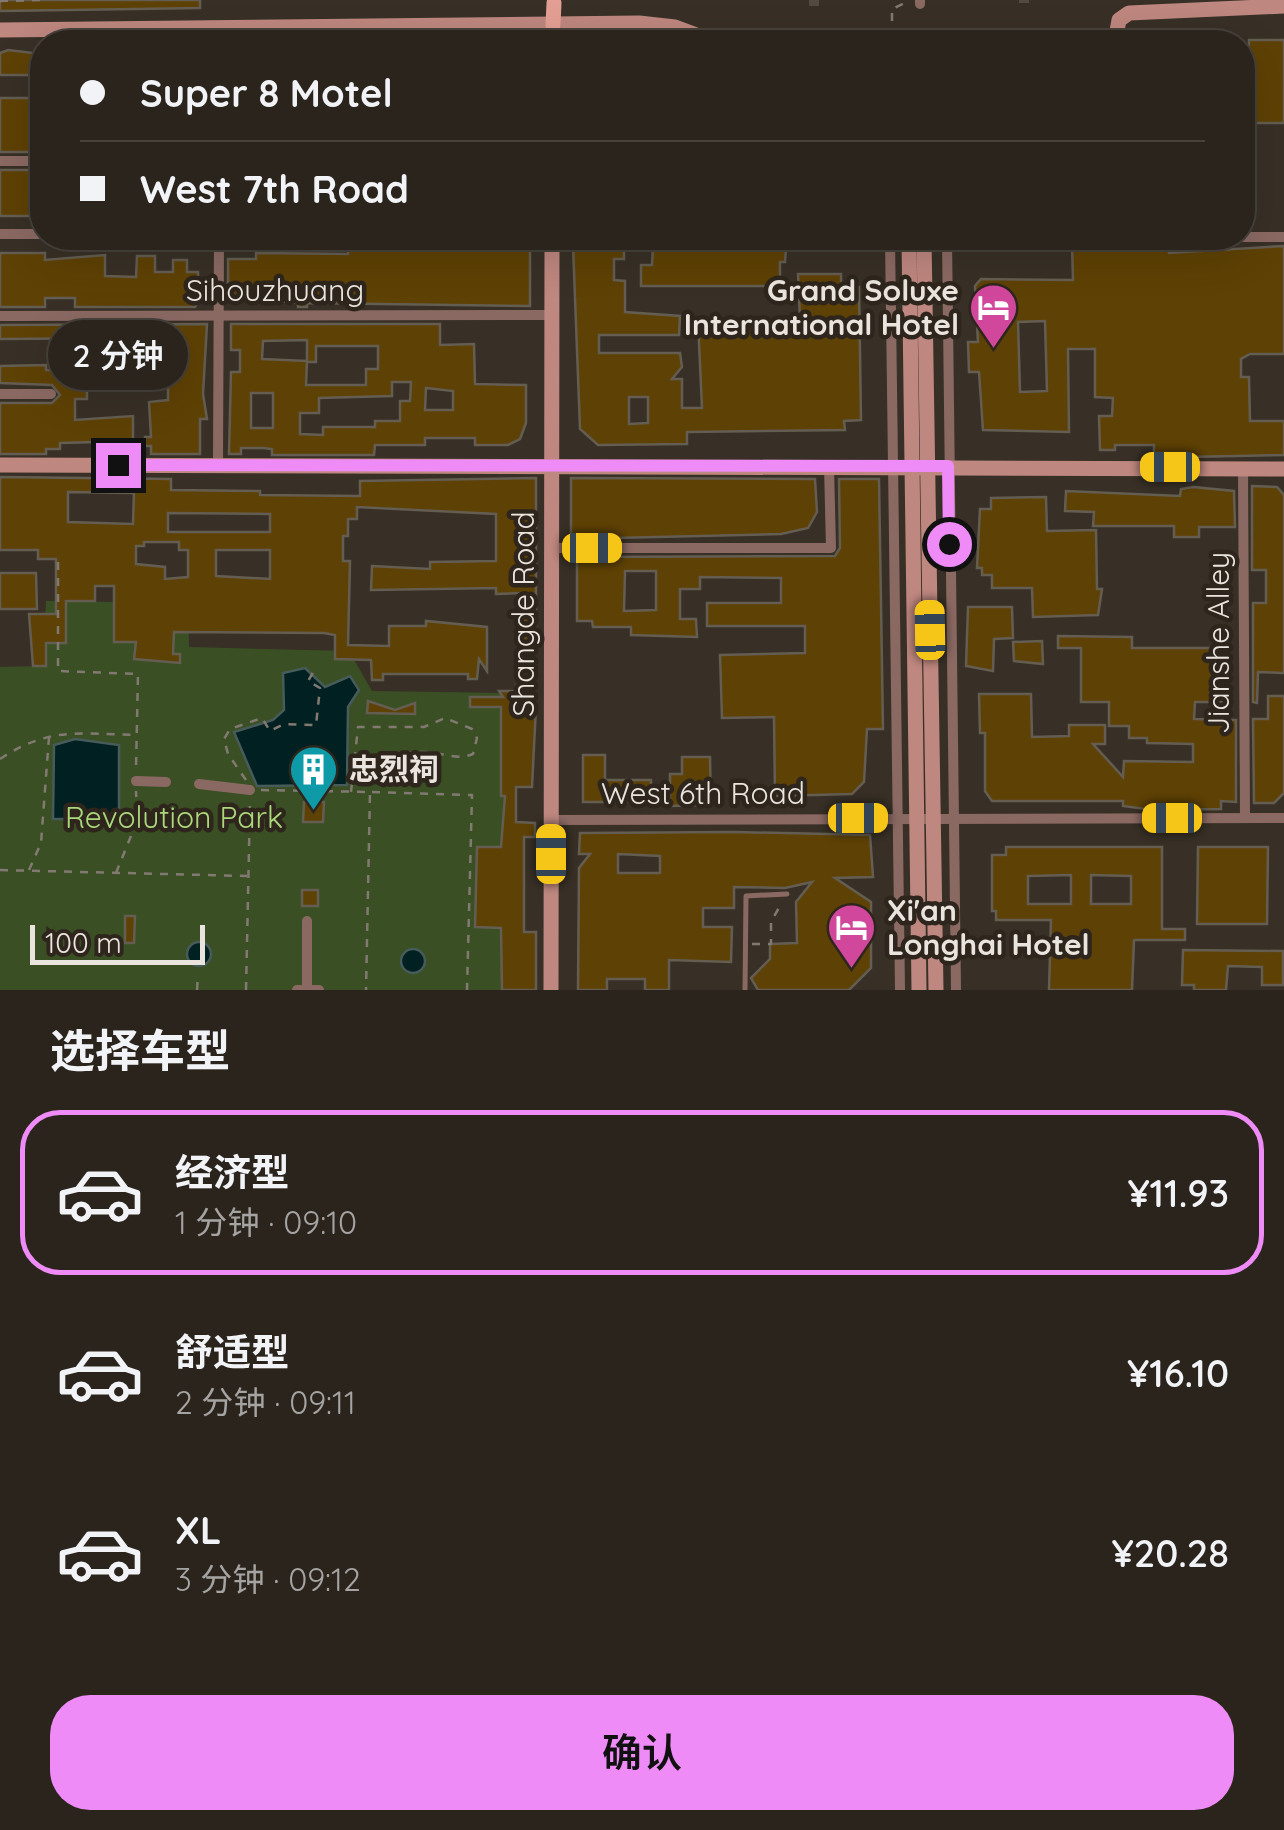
<!DOCTYPE html>
<html lang="zh">
<meta charset="utf-8">
<style>
body{margin:0;font-family:Quicksand,"Noto Sans SC",sans-serif;background:#363029;color:#f1f3f6;height:100vh;display:flex;flex-direction:column;font-size:38px;white-space:nowrap}
*{box-sizing:border-box;margin:0}
p{font-size:32px;color:#a5a4a3}
.icon{flex:none;width:55px;height:55px;fill:none;stroke:currentColor;stroke-width:2;stroke-linecap:round;stroke-linejoin:round}
.map{position:relative;height:990px;overflow:hidden}
.side{display:flex;flex-direction:column;background:#2a241c;flex:1}
.side>*{flex:none}
.guide{position:absolute;left:30px;top:30px;width:1225px;height:220px;border-radius:40px;box-shadow:0 10px 40px #0002,0 0 0 2px #46413b;display:grid;align-content:center;height:220px;padding:0 50px;background:#2a241c}
.scale{position:absolute;left:30px;bottom:25px;width:175px;box-sizing:border-box;padding-left:10px;border:5px solid #eae4de;border-top:0;font-size:28px;line-height:35px;white-space:nowrap;color:#eae4de;-webkit-text-stroke:8px #2e261d;paint-order:stroke}
.end{position:absolute;width:45px;height:45px;margin:-22px;border:12px solid #ef8bf7;background:#111;box-shadow:0 0 0 5px #111}
.from{border-radius:50%}
.bubble{position:absolute;height:70px;border-radius:35px;background:#2a241c;box-shadow:0 10px 40px #0002,0 0 0 2px #46413b;font-size:32px;font-weight:600;line-height:70px;text-align:center}
.car{position:absolute;width:30px;height:60px;margin:-30px -15px;border-radius:12px;box-shadow:0 0 8px 2px #0007;background:linear-gradient(#f5c518 24%,#345 0 40%,#f5c518 0 76%,#345 0 86%,#f5c518 0)}
.guide b{display:flex;align-items:center;gap:35px;height:95px;font-size:38px}
.guide b+b{border-top:2px solid #46413b}
.guide i{width:25px;height:25px;background:#f1f3f6}
ul{padding:0;list-style:none}
li{display:flex;align-items:center;gap:30px;height:165px;margin:0 20px 15px;padding:0 30px;border:5px solid transparent;border-radius:40px}
li div{flex:1}
li b{display:block;font-size:38px}
li em{font-style:normal;font-weight:600}
li.active{border-color:#ef8bf7}
li>.icon{width:90px;height:90px;stroke-width:1.5}
h2{padding:0 50px;font-size:45px;line-height:120px}
.button{display:flex;gap:20px;margin-top:auto;padding:20px 50px}
.button a{flex:1;height:115px;border-radius:40px;background:#ef8bf7;color:#111;font-size:40px;font-weight:600;line-height:115px;text-align:center}
.map>svg:first-child{display:block}
</style>
<div class="map">
<svg width="1284" height="990" viewBox="0 0 1284 990">
<rect width="100%" height="100%" fill="#383026"/>
<!-- green -->
<polygon fill="#3a4f23" points="46,601 188,603 189,647 349,651 372,691 504,693 504,990 0,990 0,667 43,666"/>
<!-- water -->
<g fill="#002021" stroke="#465b5a" stroke-width="2.5">
<polygon points="305,668 325,687 350,676 359,690 348,707 347,785 257,786 234,732 273,720 284,710 283,673"/>
<polygon points="75,739 119,745 119,819 53,819 54,745"/>
<circle cx="199" cy="954" r="12"/>
<circle cx="413" cy="961" r="12"/>
</g>
<!-- building -->
<g fill="#5e4104" stroke="#645d51" stroke-width="2.5" fill-rule="evenodd">
<polygon points="0,0 200,0 200,8 0,11"/>
<polygon points="1249,40 1284,40 1284,123 1248,123"/>
<polygon points="8,50 42,54 42,75 0,75 0,53"/>
<rect x="0" y="98" width="42" height="54"/>
<rect x="0" y="170" width="42" height="46"/>
<polygon points="530,244 530,306 307,303 307,307 298,307 298,303 267,300 228,300 228,259 256,259 256,253 348,254 349,248 390,249 390,245 496,250"/>
<path d="M 1072,244 L 1156,244 L 1169,246 L 1169,253 L 1284,246 L 1284,354 L 1250,354 L 1241,359 L 1241,377 L 1249,377 L 1250,421 L 1284,421 L 1284,455 L 1188,457 L 1187,453 L 1154,453 L 1154,445 L 1115,445 L 1115,450 L 1100,450 L 1099,416 L 1112,416 L 1113,398 L 1095,397 L 1095,349 L 1068,349 L 1069,432 L 983,430 L 979,372 L 969,372 L 968,342 L 978,342 L 975,286 L 981,279 L 1073,280 ZM 1045,321 L 1047,391 L 1020,392 L 1018,322 Z"/>
<path d="M 573,245 L 624,246 L 624,259 L 614,259 L 614,280 L 625,281 L 625,312 L 680,316 L 679,335 L 599,335 L 599,353 L 680,353 L 682,367 L 672,379 L 682,379 L 682,408 L 702,408 L 698,321 L 791,323 L 800,319 L 798,274 L 841,274 L 841,287 L 859,287 L 861,420 L 844,421 L 845,430 L 687,432 L 687,444 L 598,445 L 580,429 ZM 629,397 L 648,397 L 648,423 L 629,424 Z"/>
<polygon points="653,247 786,248 785,262 780,262 780,286 641,286 641,265 652,265"/>
<polygon points="0,253 45,253 45,260 105,255 105,276 136,277 137,256 155,256 155,272 173,272 173,260 187,260 187,272 198,272 198,302 195,307 75,307 75,298 45,298 45,307 0,307"/>
<polygon points="207,324 203,394 207,419 200,419 200,454 151,454 151,446 145,446 145,437 151,437 149,402 168,400 168,358 126,356 126,338 0,339 0,325"/>
<path d="M 231,324 L 440,324 L 440,345 L 474,344 L 475,384 L 526,385 L 526,423 L 520,439 L 508,445 L 475,445 L 475,438 L 425,438 L 425,445 L 375,445 L 374,455 L 272,455 L 272,449 L 263,448 L 241,448 L 241,454 L 229,454 L 231,372 L 240,372 L 240,350 L 231,350 ZM 307,340 L 307,361 L 262,359 L 263,341 ZM 316,346 L 378,346 L 378,369 L 366,369 L 366,385 L 306,385 L 307,362 L 316,362 ZM 392,382 L 411,382 L 410,401 L 400,401 L 400,421 L 375,421 L 375,427 L 323,427 L 323,435 L 300,434 L 300,413 L 319,413 L 319,398 L 392,396 ZM 426,388 L 453,391 L 453,410 L 425,410 ZM 251,393 L 273,393 L 273,428 L 251,428 Z"/>
<polygon points="46,365 46,370 87,371 87,399 75,399 75,420 133,416 133,441 60,443 60,449 46,449 46,454 0,454 0,403 52,403 60,395 52,385 0,383 0,366"/>
<path d="M 0,477 L 171,479 L 171,490 L 260,491 L 260,495 L 360,496 L 360,481 L 536,478 L 536,650 L 524,650 L 524,593 L 496,594 L 496,588 L 371,590 L 372,566 L 430,569 L 430,562 L 496,561 L 496,514 L 357,507 L 357,519 L 348,519 L 348,536 L 343,536 L 343,561 L 350,561 L 348,645 L 389,646 L 389,626 L 426,626 L 426,621 L 487,627 L 487,671 L 479,659 L 477,679 L 468,679 L 468,674 L 383,674 L 383,680 L 372,680 L 371,660 L 335,659 L 335,635 L 324,633 L 174,632 L 173,654 L 180,654 L 180,663 L 134,659 L 136,642 L 114,642 L 114,586 L 95,586 L 95,601 L 66,601 L 66,643 L 46,643 L 46,666 L 33,666 L 29,614 L 56,614 L 56,559 L 38,559 L 38,550 L 0,550 ZM 68,492 L 134,493 L 133,524 L 68,522 ZM 168,513 L 270,514 L 270,532 L 168,532 ZM 144,542 L 179,542 L 179,550 L 188,550 L 188,577 L 165,579 L 165,567 L 136,564 L 136,546 L 144,546 ZM 216,550 L 270,550 L 270,579 L 216,576 Z"/>
<polygon points="571,478 815,479 817,512 808,528 781,534 571,539"/>
<path d="M 839,479 L 879,479 L 883,729 L 867,729 L 864,782 L 852,794 L 775,796 L 774,717 L 722,718 L 720,655 L 805,653 L 805,626 L 707,626 L 707,603 L 781,603 L 781,578 L 700,577 L 700,589 L 680,589 L 680,619 L 696,619 L 697,637 L 631,635 L 631,627 L 593,627 L 592,621 L 577,621 L 577,557 L 835,556 L 840,548 ZM 625,571 L 656,571 L 656,610 L 624,611 Z"/>
<polygon points="1252,486 1277,487 1284,495 1284,673 1258,672 1257,703 1253,702 1253,603 1266,603 1266,570 1252,570"/>
<polygon points="1193,487 1234,491 1235,527 1199,527 1199,537 1174,537 1174,526 1093,526 1094,512 1065,511 1066,491 1180,496 1181,489"/>
<polygon points="1046,497 1047,531 1096,530 1097,589 1102,589 1098,615 1033,617 1032,588 992,588 992,575 982,575 982,568 977,568 980,509 991,509 991,498"/>
<polygon points="0,573 36,573 37,609 0,609"/>
<polygon points="968,607 1012,607 1013,638 994,639 993,671 966,666"/>
<polygon points="1058,636 1132,637 1132,648 1224,648 1223,702 1195,702 1194,719 1236,720 1236,802 1221,801 1221,809 1153,810 1123,806 1123,801 992,801 985,791 985,733 980,733 979,694 1031,694 1032,737 1069,736 1069,725 1105,725 1105,744 1093,744 1123,777 1124,761 1193,762 1193,744 1147,743 1147,738 1129,738 1129,726 1109,726 1109,702 1081,702 1081,648 1058,648"/>
<polygon points="1042,641 1043,664 1014,661 1013,642"/>
<polygon points="516,685 530,686 529,705 536,707 532,787 516,787 516,822 535,823 535,837 524,837 524,932 536,932 536,990 502,990 501,928 475,927 477,847 501,847 505,796 501,796 501,707 470,707 470,697 503,697 499,691 516,691"/>
<polygon points="1268,696 1284,696 1284,793 1274,803 1254,803 1253,719 1268,719"/>
<polygon points="368,701 395,710 415,703 415,714 367,713"/>
<polygon points="583,755 605,755 605,780 651,780 651,802 583,802"/>
<polygon points="682,757 710,757 711,805 670,806 670,774 682,774"/>
<polygon points="304,802 324,802 323,822 303,822"/>
<path d="M 734,832 L 870,835 L 873,877 L 835,878 L 871,902 L 871,968 L 849,990 L 758,990 L 751,978 L 770,959 L 770,944 L 797,943 L 796,902 L 812,882 L 785,888 L 734,887 L 734,908 L 703,908 L 703,927 L 732,927 L 731,962 L 669,960 L 669,990 L 645,990 L 645,979 L 607,979 L 607,990 L 578,990 L 579,868 L 590,854 L 579,854 L 580,833 ZM 618,854 L 660,856 L 660,873 L 618,873 Z"/>
<path d="M 1006,847 L 1162,847 L 1162,929 L 1185,929 L 1185,940 L 1134,940 L 1132,990 L 1049,990 L 1051,920 L 996,920 L 996,911 L 992,911 L 992,855 L 1006,855 ZM 1071,875 L 1071,904 L 1028,904 L 1028,876 ZM 1091,875 L 1131,876 L 1131,904 L 1091,904 Z"/>
<polygon points="1198,847 1268,847 1267,924 1197,924"/>
<rect x="302" y="890" width="16" height="16"/>
<polygon points="125,916 135,916 134,943 125,943"/>
<polygon points="1183,950 1283,951 1283,985 1262,985 1262,967 1228,966 1226,990 1194,990 1194,985 1182,985"/>
</g>
<g fill="none" stroke-linecap="round" stroke-linejoin="round">
<!-- street-tunnel -->
<g stroke="#534b42" stroke-width="10" stroke-dasharray="10 5" stroke-linecap="butt">
<polyline points="814,0 814,6"/>
<polyline points="1024,0 1024,3"/>
</g>
<!-- path -->
<g stroke="#827a72" stroke-width="2.5" stroke-dasharray="8 8" stroke-linecap="butt">
<polyline points="0,1 44,0"/>
<polyline points="848,42 848,33 892,32 892,9 909,1"/>
<polyline points="58,562 58,671 138,674 136,768"/>
<path d="M 0,759 C 50,726 80,734 137,735"/>
<polyline points="246,780 228,754 224,739 230,729 262,718 270,731 284,724 316,725 320,688 308,681 314,671"/>
<polyline points="261,790 370,792 366,990"/>
<path d="M 351,792 L 358,727 L 424,727 L 445,718 L 472,729 L 477,738 L 473,754 C 456,761 442,752 424,752 C 401,752 382,758 358,754"/>
<polyline points="372,792 472,795 467,990"/>
<polyline points="0,870 247,876"/>
<polyline points="29,870 41,843 49,737"/>
<polyline points="116,873 137,821 136,791"/>
<polyline points="752,944 771,944 771,922 781,904"/>
<polyline points="197,990 198,974"/>
<polyline points="246,990 250,802"/>
</g>
<!-- lane -->
<polyline stroke="#8b6963" stroke-width="5" points="745,990 746,896 787,894"/>
<!-- street -->
<g stroke="#8b6963" stroke-width="10">
<polyline points="920,0 920,4"/>
<polyline points="0,161 42,161"/>
<polyline points="0,234 42,234"/>
<polyline points="1242,237 1284,237"/>
<polyline points="890,238 900,990"/>
<polyline points="947,238 956,990"/>
<polyline points="0,316 550,315"/>
<polyline points="0,394 51,394"/>
<polyline points="218,465 219,238"/>
<polyline points="1243,468 1245,818"/>
<polyline points="551,548 831,548 829,466"/>
<polyline points="136,781 166,782"/>
<polyline points="199,784 250,790"/>
<polyline points="551,820 1284,818"/>
<polyline points="307,921 307,989"/>
<polyline points="297,990 319,990"/>
</g>
<!-- secondary -->
<g stroke="#be877f" stroke-width="15">
<polyline points="652,29 682,42"/>
<polyline points="0,30 639,23 675,27 715,42"/>
<polyline points="1115,42 1119,20 1129,13 1284,6"/>
<polyline points="909,238 919,990"/>
<polyline points="924,238 936,990"/>
<polyline points="0,465 1284,469"/>
<polyline points="551,990 552,238"/>
</g>
<!-- primary -->
<polyline stroke="#e49f94" stroke-width="15" points="553,25 554,3"/>
</g>
<g fill="none" stroke-linecap="round" stroke-linejoin="round">
<!-- route -->
<polyline stroke="#ef8bf7" stroke-width="12" points="118,465 948,466 949,544"/>
</g>
<!-- icons -->
<defs>
<symbol id="hotel-pin" viewBox="-11 -11 22 30"><path d="M0 17L-7.5 6A9.5 9.5 0 1 1 7.5 6Z" fill="#d1479c" stroke="#2e261d"/><path d="M-6-4.5h1.5V1H6V5H4.5V3h-9V5H-6ZM-4 0a1.8 1.8 0 1 1 3.6 0ZM.5 0V-2.5h3Q6-2.5 6 0Z" fill="#fff"/></symbol>
<symbol id="building-pin" viewBox="-11 -11 22 30"><path d="M0 17L-7.5 6A9.5 9.5 0 1 1 7.5 6Z" fill="#0f9aa8" stroke="#2e261d"/><path d="M-4-6H4V6H1V3H-1V6H-4ZM-2.5-4.3h1.7v1.8h-1.7ZM.8-4.3h1.7v1.8H.8ZM-2.5-1h1.7V.8h-1.7ZM.8-1h1.7V.8H.8Z" fill="#fff"/></symbol>
</defs>
<g fill-rule="evenodd">
<use href="#hotel-pin" x="966" y="280" width="55" height="75"/>
<use href="#building-pin" x="286" y="742" width="55" height="75"/>
<use href="#hotel-pin" x="824" y="900" width="55" height="75"/>
</g>
<g text-anchor="middle" stroke-width="9" stroke-linejoin="round" paint-order="stroke">
<!-- street labels -->
<g font-size="30" fill="#eae4de" stroke="#2e261d">
<text x="275" y="301">Sihouzhuang</text>
<text transform="translate(524 614) rotate(-90)" y="10">Shangde Road</text>
<text transform="translate(1219 643) rotate(-90)" y="10">Jianshe Alley</text>
<text x="703" y="804">West 6th Road</text>
</g>
<!-- poi labels -->
<g font-size="30" font-weight="bold" fill="#eae4de" stroke="#2e261d" text-anchor="start">
<text x="959" y="301" text-anchor="end">Grand Soluxe<tspan x="959" dy="34">International Hotel</tspan></text>
<text x="349" y="780">忠烈祠</text>
<text x="887" y="921">Xi'an<tspan x="887" dy="34">Longhai Hotel</tspan></text>
</g>
<!-- park labels -->
<g font-size="30" fill="#aad87b" stroke="#2e261d">
<text x="174" y="828">Revolution Park</text>
</g>
</g>
</svg>
<div class="scale">100 m</div>
<i class="end from" style="left:949px;top:544px"></i>
<i class="end" style="left:118px;top:465px"></i>
<div class="bubble" style="left:48px;top:320px;width:140px">2 分钟</div>
<i class="car" style="left:1170px;top:467px;rotate:270deg"></i>
<i class="car" style="left:592px;top:548px;rotate:90deg"></i>
<i class="car" style="left:930px;top:630px;rotate:359deg"></i>
<i class="car" style="left:858px;top:818px;rotate:90deg"></i>
<i class="car" style="left:1172px;top:818px;rotate:270deg"></i>
<i class="car" style="left:551px;top:854px;rotate:0deg"></i>
<div class="guide">
<b><i class="from"></i>Super 8 Motel</b>
<b><i></i>West 7th Road</b>
</div>
</div>
<section class="side">
<h2>选择车型</h2>
<ul>
<li class="active"><svg class="icon" aria-label="car" viewBox="0 0 24 24"><path d="M5 17H2v-5l4-1 3-4h7l3 4 3 1v5h-3M9 17h6M6 11h13"/><circle cx="7" cy="17" r="2"/><circle cx="17" cy="17" r="2"/></svg><div><b>经济型</b><p>1 分钟 · 09:10</p></div><em>¥11.93</em></li>
<li><svg class="icon" aria-label="car" viewBox="0 0 24 24"><path d="M5 17H2v-5l4-1 3-4h7l3 4 3 1v5h-3M9 17h6M6 11h13"/><circle cx="7" cy="17" r="2"/><circle cx="17" cy="17" r="2"/></svg><div><b>舒适型</b><p>2 分钟 · 09:11</p></div><em>¥16.10</em></li>
<li><svg class="icon" aria-label="car" viewBox="0 0 24 24"><path d="M5 17H2v-5l4-1 3-4h7l3 4 3 1v5h-3M9 17h6M6 11h13"/><circle cx="7" cy="17" r="2"/><circle cx="17" cy="17" r="2"/></svg><div><b>XL</b><p>3 分钟 · 09:12</p></div><em>¥20.28</em></li>
</ul>
<div class="button"><a>确认</a></div>
</section>
